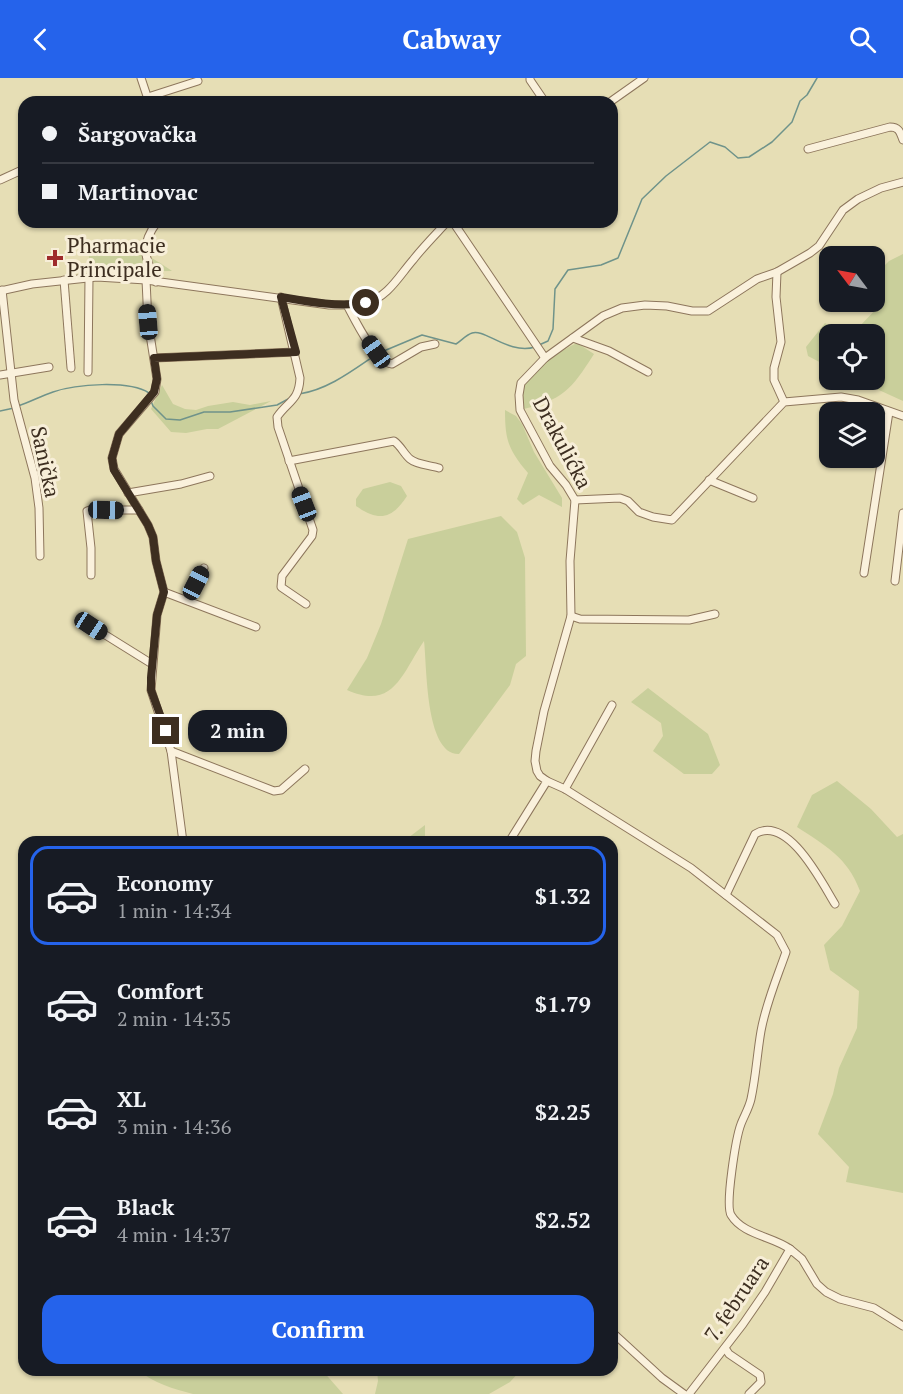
<!DOCTYPE html>
<meta charset="utf-8">
<style>
body{margin:0;font-family:"PT Serif",serif;background:#242831;color:#f1f3f6;height:100vh;display:flex;flex-direction:column;font-size:22px;white-space:nowrap}
*{box-sizing:border-box;margin:0}
p{font-size:20px;color:#9ea1a6}
.icon{flex:none;width:33px;height:33px;fill:none;stroke:currentColor;stroke-width:2;stroke-linecap:round;stroke-linejoin:round}
.map{position:relative;flex:1;overflow:hidden}
.sheet{position:absolute;left:18px;top:758px;width:600px;height:540px;display:flex;flex-direction:column;background:#171b24;border-radius:18px;box-shadow:0 2px 4px #0004}
.sheet>*{flex:none}
.guide{position:absolute;left:18px;top:18px;width:600px;height:132px;border-radius:18px;box-shadow:0 2px 4px #0004;display:grid;align-content:center;height:132px;padding:0 24px;background:#171b24}
.needle{width:39px;rotate:302deg}
.buttons{position:absolute;left:819px;top:168px;display:grid;gap:12px}
.buttons a{display:grid;place-items:center;width:66px;height:66px;border-radius:12px;background:#171b24;box-shadow:0 2px 4px #0004;font-size:30px}
.end{position:absolute;width:27px;height:27px;margin:-14px;border:8px solid #3d2e20;background:#fff;box-shadow:0 0 0 3px #fff}
.from{border-radius:50%}
.bubble{position:absolute;height:42px;border-radius:18px;background:#171b24;box-shadow:0 2px 4px #0004;font-size:20px;font-weight:700;line-height:42px;text-align:center}
.car{position:absolute;width:18px;height:36px;margin:-18px -9px;border-radius:8px;box-shadow:0 0 4px 2px #0007;background:linear-gradient(#222 24%,#8ab4d8 0 40%,#222 0 76%,#8ab4d8 0 86%,#222 0)}
.guide b{display:flex;align-items:center;gap:21px;height:57px;font-size:22px}
.guide b+b{border-top:2px solid #363941}
.guide i{width:15px;height:15px;background:#f1f3f6}
ul{padding:10px 0 0;list-style:none}
li{display:flex;align-items:center;gap:18px;height:99px;margin:0 12px 9px;padding:0 12px;border:3px solid transparent;border-radius:18px}
li div{flex:1}
li b{display:block;font-size:22px}
li em{font-style:normal;font-weight:700}
li.on{border-color:#2563eb}
li>.icon{width:54px;height:54px;stroke-width:1.5}
.cta{display:flex;gap:12px;margin-top:auto;padding:12px 24px}
.cta a{flex:1;height:69px;border-radius:18px;background:#2563eb;color:#fff;font-size:24px;font-weight:700;line-height:69px;text-align:center}
header{display:flex;justify-content:space-between;align-items:center;height:78px;padding:0 24px;background:#2563eb;color:#fff;font-size:27px;font-weight:700}
.map>svg:first-child{display:block}
</style>
<header><svg class="icon" aria-label="back" viewBox="0 0 24 24"><path d="M15 5l-7 7 7 7"/></svg>Cabway<svg class="icon" aria-label="search" viewBox="0 0 24 24"><circle cx="10" cy="10" r="6"/><path d="M15 15l6 6"/></svg></header>
<div class="map">
<svg width="903" height="1316" viewBox="0 0 903 1316">
<rect width="100%" height="100%" fill="#f0e4c8"/>
<!-- farmland -->
<path fill="#e6deb5" fill-rule="evenodd" d="M 0,0 L 903,0 L 903,1316 L 0,1316 ZM 24,24 L 612,24 L 612,144 L 24,144 ZM 830,178 L 874,178 L 874,224 L 830,224 ZM 830,256 L 874,256 L 874,302 L 830,302 ZM 830,334 L 874,334 L 874,380 L 830,380 ZM 24,764 L 612,764 L 612,1292 L 24,1292 Z"/>
<!-- green -->
<g fill="#c9cf9b">
<path d="M 88,166 C 129,166 138,170 172,193 L 90,194 Z"/>
<polygon points="903,176 903,323 857,302 874,302 874,256 858,256 858,250 879,228 875,197 889,183"/>
<polygon points="825,245 844,256 830,256 829,289 808,278 806,269"/>
<path d="M 577,265 L 594,276 C 571,312 563,322 520,332 C 521,323 519,310 523,303 C 530,291 564,271 577,265 Z"/>
<polygon points="162,307 173,326 185,331 196,332 208,328 233,324 250,327 271,323 218,351 207,351 186,355 171,354 151,331"/>
<path d="M 505,332 L 516,338 L 522,346 L 534,374 L 562,420 L 562,429 L 539,417 L 523,427 L 517,421 L 528,395 C 508,372 505,361 505,332 Z"/>
<path d="M 390,404 L 401,408 L 407,418 C 392,441 379,444 356,428 L 356,421 L 363,411 Z"/>
<path d="M 501,438 L 517,454 L 525,480 L 526,578 L 516,586 L 510,607 L 459,676 C 425,677 427,587 424,563 C 402,595 394,633 347,612 L 367,580 L 381,546 L 408,461 Z"/>
<polygon points="648,610 708,656 720,687 712,696 684,696 653,673 663,658 661,645 631,624"/>
<path d="M 837,703 L 871,731 L 897,759 L 903,756 L 903,1115 L 846,1104 L 849,1089 L 818,1056 L 833,1016 L 839,990 L 857,950 L 859,913 L 830,892 L 824,867 L 842,848 L 860,813 C 847,779 826,768 797,749 L 812,717 Z"/>
<polygon points="425,747 425,763 404,763"/>
<path d="M 138,1292 L 322,1292 L 343,1316 L 193,1316 C 174,1311 153,1305 138,1292 Z"/>
<polygon points="377,1292 521,1292 510,1304 489,1316 375,1316 378,1303"/>
</g>
<g fill="none" stroke-linecap="round" stroke-linejoin="round">
<!-- stream -->
<g stroke="#6f938a" stroke-width="1.5">
<polyline points="539,267 548,263 553,251 555,211 568,192 601,187 618,180 642,121 666,98 710,64 725,69 738,80 749,79 772,64 792,44 800,23 807,17 817,0"/>
<path d="M 379,275 L 422,257 L 456,266 C 461,263 466,257 472,255 C 484,250 509,277 535,269"/>
<path d="M 299,316 C 327,312 352,293 374,278"/>
<polyline points="151,323 153,328 166,341 180,342 204,334 230,334 277,327 290,320"/>
<path d="M 18,328 C 30,324 41,318 53,314 C 76,306 129,302 149,315"/>
<polyline points="0,333 14,330"/>
</g>
<defs>
<g id="minor">
<polyline points="141,0 149,24"/>
<polyline points="530,0 530,2 545,24"/>
<polyline points="148,19 198,3"/>
<polyline points="610,24 644,0"/>
<path d="M 808,71 L 890,49 C 899,49 900,54 903,62"/>
<polyline points="0,102 24,91"/>
<polyline points="453,144 545,280"/>
<polyline points="777,194 776,219 781,264 774,290 774,302 784,324"/>
<polyline points="64,202 71,290"/>
<polyline points="146,202 148,244 157,301 155,314 119,356 112,380 114,391 148,447 153,459 156,483 164,514 157,537 151,612 171,673 183,764"/>
<path d="M 156,204 C 145,178 139,169 157,144"/>
<polyline points="2,212 14,322 35,400 39,430 40,478"/>
<path d="M 0,213 L 32,206 L 97,199 L 146,202 L 329,227 C 341,227 354,228 366,225 C 388,219 399,198 413,182 C 423,169 436,156 447,144"/>
<path d="M 281,219 L 300,300 C 299,323 288,323 277,339 L 278,349 L 313,452 L 312,458 L 282,498 L 281,509 L 306,526"/>
<path d="M 347,227 C 355,242 375,284 392,286 L 421,269 L 435,266"/>
<polyline points="573,260 609,273 648,294"/>
<polyline points="154,280 295,274"/>
<polyline points="88,294 89,200"/>
<polyline points="0,297 49,289"/>
<path d="M 289,383 L 394,363 C 401,368 404,376 410,381 C 417,387 430,387 439,390"/>
<polyline points="709,402 753,420"/>
<polyline points="128,415 181,406 210,398"/>
<polyline points="575,422 620,420 628,423 639,434 653,439 672,442 784,324 841,319 858,322 903,338"/>
<polyline points="864,495 889,334"/>
<polyline points="91,497 91,470 87,433 90,432 139,432"/>
<polyline points="895,503 903,435"/>
<polyline points="164,514 256,549"/>
<polyline points="189,523 204,490"/>
<polyline points="571,538 580,541 689,542 715,536"/>
<polyline points="91,548 152,586"/>
<polyline points="171,673 274,713 281,712 305,691"/>
<path d="M 547,703 L 565,711 L 691,790 L 777,857 L 786,874 C 777,900 766,925 761,953 C 757,976 756,998 751,1021 C 749,1030 744,1038 741,1046 C 736,1059 725,1127 731,1137 C 743,1157 772,1158 790,1171"/>
<polyline points="565,711 612,627"/>
<polyline points="509,764 547,703 540,698 537,693 535,683 536,673 544,633 571,538 570,483 575,422 566,407 550,388 520,332 519,317 521,305 545,280 603,238 622,230 645,227 667,228 692,233 708,233 757,201 777,194 810,175 819,168 843,132 858,121 881,110 903,104"/>
<path d="M 726,817 L 755,756 C 788,736 822,805 835,826"/>
<polyline points="612,1254 662,1300 684,1316"/>
<polyline points="725,1270 729,1276 760,1297 761,1304 749,1316"/>
<polyline points="689,1316 743,1246 765,1214 790,1171 802,1181 817,1206 826,1214 840,1221 874,1230 903,1248"/>
</g>
</defs>
<!-- minor casing -->
<use href="#minor" stroke="#8d765c" stroke-width="9"/>
<!-- minor -->
<use href="#minor" stroke="#faf1dc" stroke-width="7"/>
</g>
<g fill="none" stroke-linecap="round" stroke-linejoin="round">
<!-- route -->
<path stroke="#3d2e20" stroke-width="8" d="M 166,653 L 151,612 L 151,600 L 157,537 L 164,514 L 156,483 L 153,459 L 148,447 L 114,392 L 112,380 L 119,356 L 154,314 L 157,301 L 154,280 L 296,274 L 281,219 C 310,224 337,229 366,225"/>
</g>
<!-- markers -->
<path fill="#9e2a2b" stroke="#f7eed8" stroke-width="2" d="M52 171h6v6h6v6h-6v6h-6v-6h-6v-6h6z"/>
<g text-anchor="middle" stroke-width="6" stroke-linejoin="round" paint-order="stroke">
<!-- poi labels -->
<g font-size="21" fill="#3d2e20" stroke="#f7eed8" text-anchor="start">
<text x="67" y="175">Pharmacie<tspan x="67" dy="24">Principale</tspan></text>
</g>
<!-- street labels -->
<g font-size="21" fill="#3d2e20" stroke="#f7eed8">
<text transform="translate(562 365) rotate(62)" y="7">Drakulićka</text>
<text transform="translate(45 384) rotate(78)" y="7">Sanička</text>
<text transform="translate(737 1221) rotate(-56)" y="7">7. februara</text>
</g>
</g>
</svg>
<div class="buttons">
<a><svg class="needle" viewBox="-14 -14 28 28"><path d="M0-13l5 13h-10z" fill="#e53935"/><path d="M0 13l5-13h-10z" fill="#9ea1a6"/></svg></a>
<a><svg class="icon" aria-label="locate" viewBox="0 0 24 24"><circle cx="12" cy="12" r="6"/><path d="M12 2v4M12 18v4M2 12h4M18 12h4"/></svg></a>
<a><svg class="icon" aria-label="layers" viewBox="0 0 24 24"><path d="M12 4l9 5-9 5-9-5zM3 14l9 5 9-5"/></svg></a>
</div>
<i class="end from" style="left:366px;top:225px"></i>
<i class="end" style="left:166px;top:653px"></i>
<div class="bubble" style="left:188px;top:632px;width:99px">2 min</div>
<i class="car" style="left:148px;top:244px;rotate:355deg"></i>
<i class="car" style="left:376px;top:274px;rotate:325deg"></i>
<i class="car" style="left:304px;top:426px;rotate:339deg"></i>
<i class="car" style="left:106px;top:432px;rotate:91deg"></i>
<i class="car" style="left:196px;top:505px;rotate:27deg"></i>
<i class="car" style="left:91px;top:548px;rotate:123deg"></i>
<div class="guide">
<b><i class="from"></i>Šargovačka</b>
<b><i></i>Martinovac</b>
</div>
<section class="sheet">
<ul>
<li class="on"><svg class="icon" aria-label="car" viewBox="0 0 24 24"><path d="M5 17H2v-5l4-1 3-4h7l3 4 3 1v5h-3M9 17h6M6 11h13"/><circle cx="7" cy="17" r="2"/><circle cx="17" cy="17" r="2"/></svg><div><b>Economy</b><p>1 min · 14:34</p></div><em>$1.32</em></li>
<li><svg class="icon" aria-label="car" viewBox="0 0 24 24"><path d="M5 17H2v-5l4-1 3-4h7l3 4 3 1v5h-3M9 17h6M6 11h13"/><circle cx="7" cy="17" r="2"/><circle cx="17" cy="17" r="2"/></svg><div><b>Comfort</b><p>2 min · 14:35</p></div><em>$1.79</em></li>
<li><svg class="icon" aria-label="car" viewBox="0 0 24 24"><path d="M5 17H2v-5l4-1 3-4h7l3 4 3 1v5h-3M9 17h6M6 11h13"/><circle cx="7" cy="17" r="2"/><circle cx="17" cy="17" r="2"/></svg><div><b>XL</b><p>3 min · 14:36</p></div><em>$2.25</em></li>
<li><svg class="icon" aria-label="car" viewBox="0 0 24 24"><path d="M5 17H2v-5l4-1 3-4h7l3 4 3 1v5h-3M9 17h6M6 11h13"/><circle cx="7" cy="17" r="2"/><circle cx="17" cy="17" r="2"/></svg><div><b>Black</b><p>4 min · 14:37</p></div><em>$2.52</em></li>
</ul>
<div class="cta"><a>Confirm</a></div>
</section>
</div>
